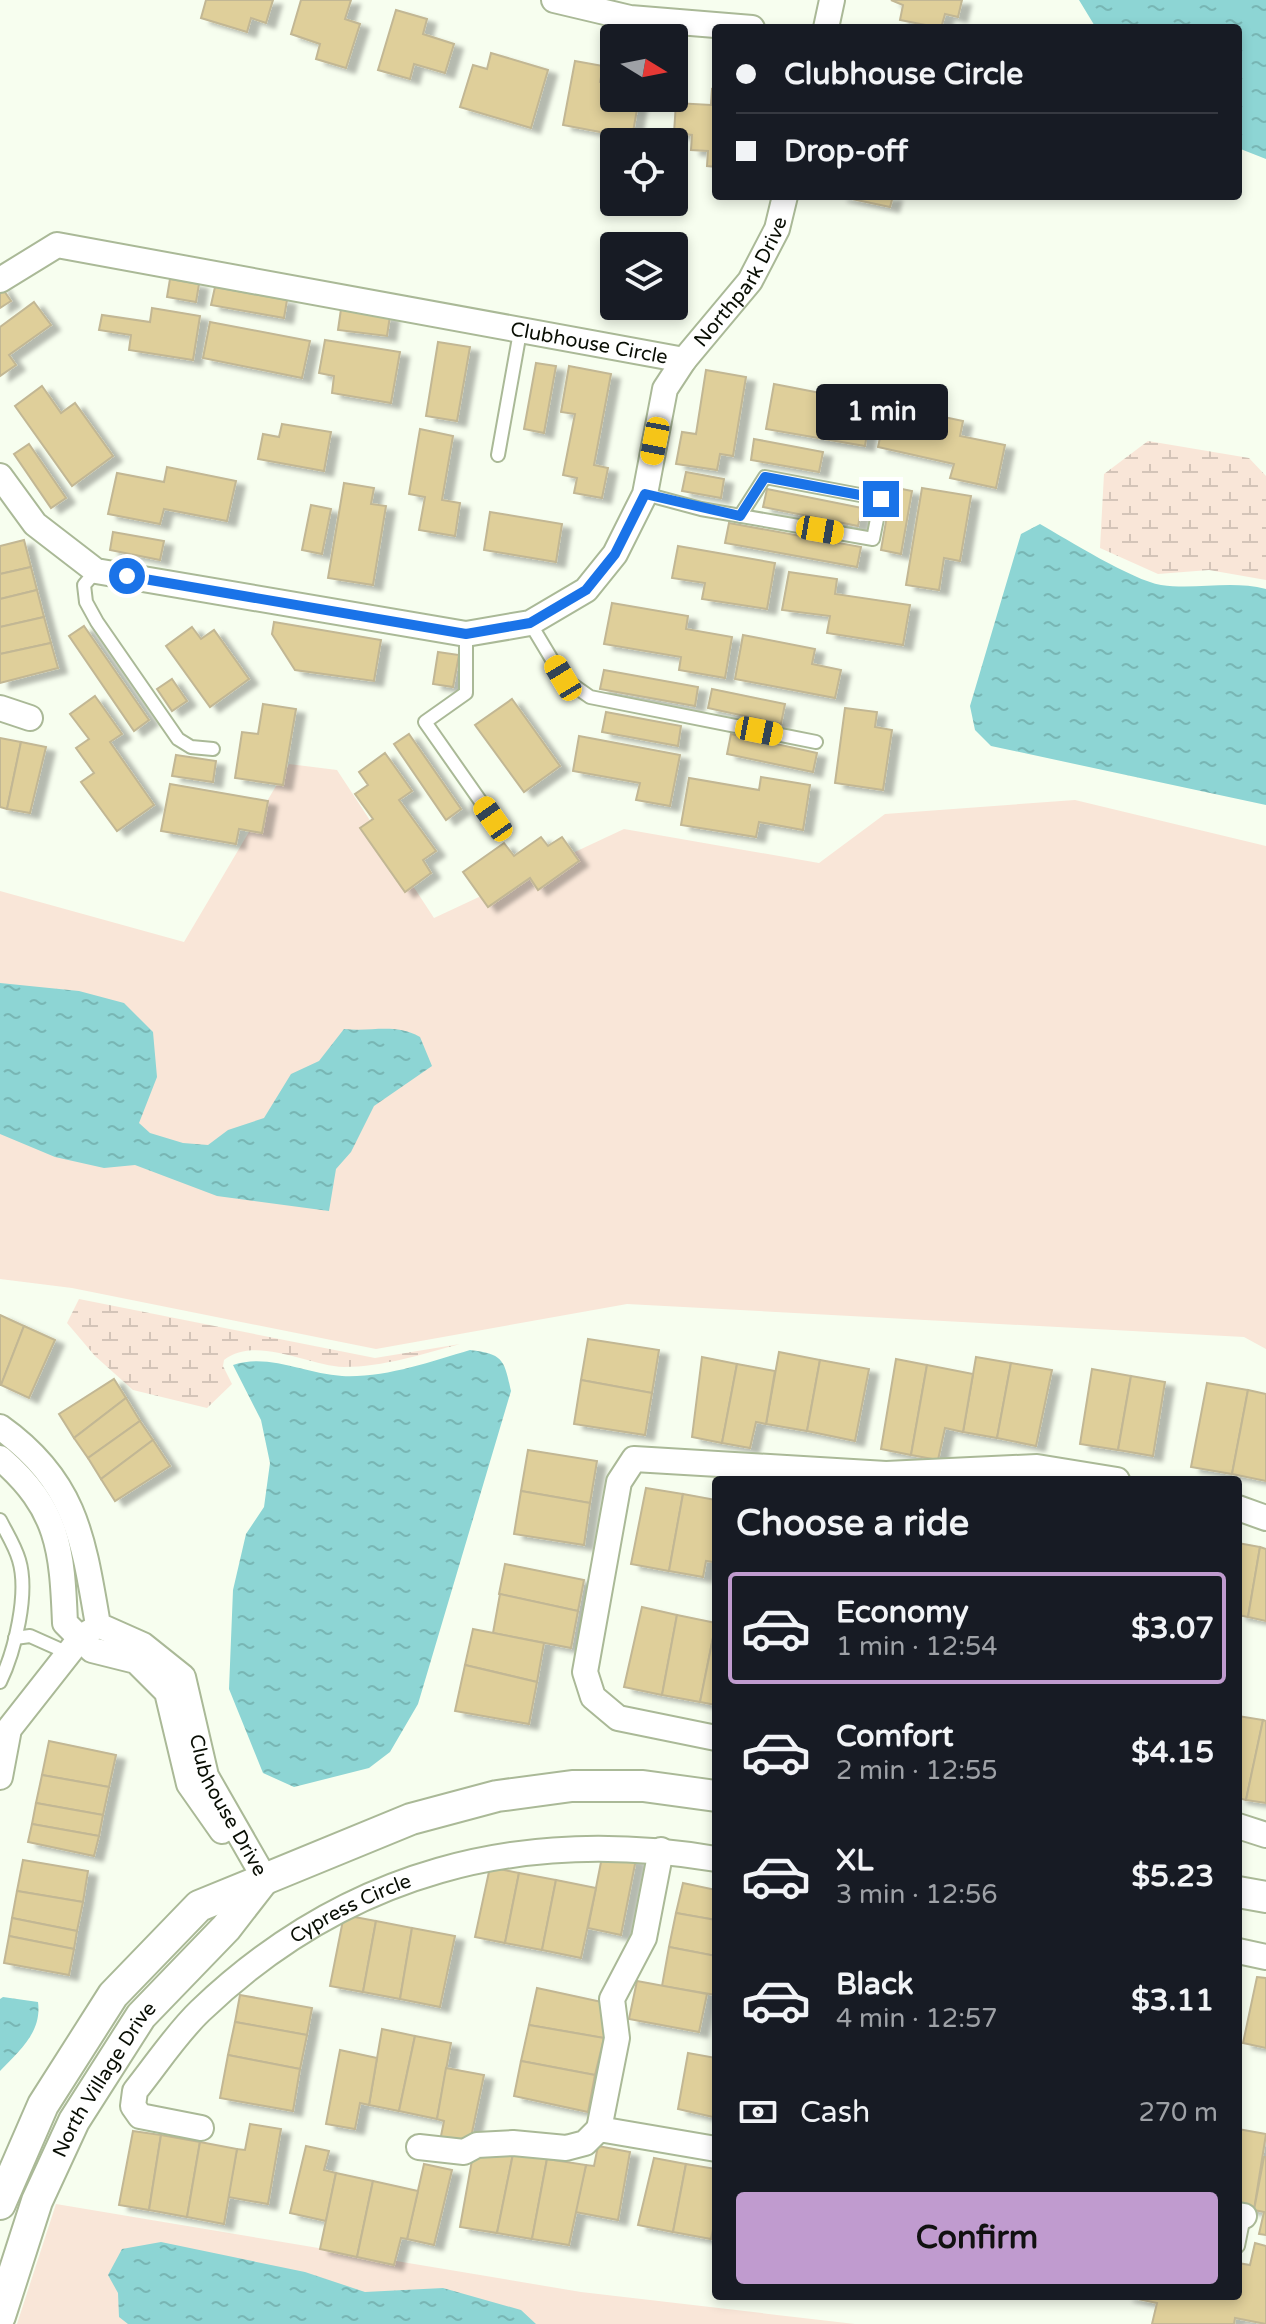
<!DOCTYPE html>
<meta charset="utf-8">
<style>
body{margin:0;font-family:"Varela Round",sans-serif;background:#20242c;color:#f1f3f6;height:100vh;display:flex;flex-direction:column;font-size:30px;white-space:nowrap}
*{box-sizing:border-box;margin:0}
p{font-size:26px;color:#9ea1a6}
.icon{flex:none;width:44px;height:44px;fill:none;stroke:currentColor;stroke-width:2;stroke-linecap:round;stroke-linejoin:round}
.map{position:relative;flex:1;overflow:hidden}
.sheet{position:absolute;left:712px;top:1476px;width:530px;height:824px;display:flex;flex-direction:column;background:#171b24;border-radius:8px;box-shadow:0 4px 12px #0003}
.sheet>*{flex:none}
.top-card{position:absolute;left:712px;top:24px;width:530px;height:176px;border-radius:8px;box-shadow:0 4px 12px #0003;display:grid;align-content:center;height:176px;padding:0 24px;background:#171b24}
.needle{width:52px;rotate:100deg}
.buttons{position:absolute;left:600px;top:24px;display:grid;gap:16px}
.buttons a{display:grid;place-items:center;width:88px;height:88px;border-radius:8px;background:#171b24;box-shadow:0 4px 12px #0003;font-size:40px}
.end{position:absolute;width:36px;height:36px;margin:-18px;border:10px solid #1a73e8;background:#fff;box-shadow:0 0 0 4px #fff}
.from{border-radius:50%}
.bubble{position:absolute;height:56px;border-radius:8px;background:#171b24;box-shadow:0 4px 12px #0003;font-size:26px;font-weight:800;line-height:56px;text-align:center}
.car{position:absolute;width:24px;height:48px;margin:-24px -12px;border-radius:10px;box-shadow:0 0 6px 2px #0007;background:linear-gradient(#f5c518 24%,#345 0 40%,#f5c518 0 76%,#345 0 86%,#f5c518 0)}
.top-card b{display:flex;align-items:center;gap:28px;height:76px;font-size:30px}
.top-card b+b{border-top:2px solid #363941}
.top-card i{width:20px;height:20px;background:#f1f3f6}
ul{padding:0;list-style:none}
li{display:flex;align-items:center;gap:24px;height:112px;margin:0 16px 12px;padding:0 8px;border:4px solid transparent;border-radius:8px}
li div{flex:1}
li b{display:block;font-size:30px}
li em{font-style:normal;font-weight:800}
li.selected{border-color:#c09bcf}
li>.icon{width:72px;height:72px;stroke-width:1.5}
h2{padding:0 24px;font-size:36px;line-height:96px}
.pay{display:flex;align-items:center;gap:20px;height:88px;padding:0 24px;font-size:30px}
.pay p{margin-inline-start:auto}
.action{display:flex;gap:16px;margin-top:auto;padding:16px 24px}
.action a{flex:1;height:92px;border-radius:8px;background:#c09bcf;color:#111;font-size:32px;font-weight:800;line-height:92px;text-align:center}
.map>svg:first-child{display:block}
</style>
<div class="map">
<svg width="1266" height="2324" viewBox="0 0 1266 2324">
<defs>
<pattern id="wetland-marsh" width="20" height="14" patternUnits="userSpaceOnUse" patternTransform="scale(2)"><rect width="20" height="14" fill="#f9e6d8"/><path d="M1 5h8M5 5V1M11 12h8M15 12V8" fill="none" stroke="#d4c4b8"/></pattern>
<pattern id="water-ripples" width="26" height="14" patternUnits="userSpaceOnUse" patternTransform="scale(2)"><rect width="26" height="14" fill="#8dd5d4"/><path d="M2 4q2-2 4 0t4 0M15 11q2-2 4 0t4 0" fill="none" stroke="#78b6b4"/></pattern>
<filter id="shadow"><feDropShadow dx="9" dy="5" stdDeviation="2" flood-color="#0004"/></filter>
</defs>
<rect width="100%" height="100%" fill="#f7feef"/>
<!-- grass -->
<g fill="#f9e6d8">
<polygon points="289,764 337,770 434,918 624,829 819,863 885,814 1075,800 1266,846 1266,1349 1244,1337 627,1304 376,1349 72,1288 0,1279 0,891 184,942"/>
<polygon points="56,2204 581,2292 855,2324 17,2324"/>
</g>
<!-- wetland -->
<g fill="url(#wetland-marsh)">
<polygon points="1148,441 1249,458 1266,476 1266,580 1209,570 1158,574 1100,548 1104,474"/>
<path d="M 79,1299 L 375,1358 L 460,1344 C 423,1354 383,1367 344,1367 C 308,1366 256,1335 224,1360 L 223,1366 L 232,1384 L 207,1408 L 133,1390 L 95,1356 L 67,1323 Z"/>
</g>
<!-- water -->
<g fill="url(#water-ripples)">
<polygon points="1079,0 1266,0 1266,159 1238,148 1238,28 1096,28"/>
<path d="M 1040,524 C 1068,540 1132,580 1161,585 C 1196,590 1231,580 1266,589 L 1266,805 L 991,746 L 975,730 L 970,706 L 1021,534 Z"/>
<path d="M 0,983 L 79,991 L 124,1003 L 153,1032 L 157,1077 L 139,1123 L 150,1133 L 183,1143 L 208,1145 L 228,1130 L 264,1118 L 291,1074 L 319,1061 L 344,1029 C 374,1032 394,1023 420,1037 L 432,1066 L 374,1106 L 351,1152 L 336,1169 L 329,1211 L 217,1196 L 135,1165 L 104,1168 L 55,1157 L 0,1134 Z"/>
<path d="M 470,1350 C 504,1354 504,1360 511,1391 L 418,1704 L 390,1752 L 369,1768 L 294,1787 L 263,1773 L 229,1689 L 233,1590 L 246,1534 L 264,1507 L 270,1463 L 261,1420 L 233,1365 C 269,1353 305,1374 342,1376 C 385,1378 430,1362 470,1350 Z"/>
<path d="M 3,1997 L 38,2002 C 42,2032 20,2050 0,2071 L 0,1999 Z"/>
<polygon points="161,2242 305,2272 365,2292 443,2288 521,2310 536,2324 128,2324 119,2317 118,2293 108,2275 122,2249"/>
</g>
<!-- building -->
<g fill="#dfcf9a" stroke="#c2b794" stroke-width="2" filter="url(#shadow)">
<polygon points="206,0 273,0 266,23 251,18 247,32 201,18"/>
<polygon points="301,0 351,0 345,19 360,24 346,68 316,59 320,44 291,34"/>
<polygon points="891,0 962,0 958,17 945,14 941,28 900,20 903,5"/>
<polygon points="396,10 427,19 423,34 454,44 445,73 414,64 410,79 378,70"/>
<polygon points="491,53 548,70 531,128 460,107 473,65 487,69"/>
<polygon points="575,61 603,66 600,82 614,85 614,98 639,98 632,138 563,125"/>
<polygon points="712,89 716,90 716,167 707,166 708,151 691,150 692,135 674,133 676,103 711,105"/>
<polygon points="838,196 893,196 890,207"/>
<polygon points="170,279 199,284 196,302 167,297"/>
<polygon points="0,285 11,301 0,308"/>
<polygon points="215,287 287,300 284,318 211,305"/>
<polygon points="34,302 51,325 9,355 16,365 0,376 0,327"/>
<polygon points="152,308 200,316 193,360 129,350 131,335 99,330 102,315 150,322"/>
<polygon points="341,309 390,316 387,336 338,330"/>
<polygon points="210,322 310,341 302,378 203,358"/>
<polygon points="325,340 400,352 391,403 332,393 334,376 319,373"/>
<polygon points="438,342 470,347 457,421 426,416"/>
<polygon points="536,363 556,366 544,433 524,429"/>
<polygon points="569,366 611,374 594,465 608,468 602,498 574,493 577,478 563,475 575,414 561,412"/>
<polygon points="706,370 746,377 733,456 720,454 717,470 676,464 682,432 696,434"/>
<polygon points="774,384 836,396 833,407 870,414 865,446 766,429"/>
<polygon points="42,386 61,413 75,403 113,456 72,486 15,406"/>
<polygon points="887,405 963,421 960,436 1005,445 996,488 950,478 954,464 878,447"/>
<polygon points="282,424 331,432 324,471 258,459 263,434 279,437"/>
<polygon points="420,429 453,436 442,500 460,503 455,536 419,530 425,497 409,494"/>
<polygon points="754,439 823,452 819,472 751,460"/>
<polygon points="29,444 66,498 51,508 14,454"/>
<polygon points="167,467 236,481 227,521 164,509 160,524 108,514 117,473 164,482"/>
<polygon points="686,472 724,479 721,498 682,491"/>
<polygon points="344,483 374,488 371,504 386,506 373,585 328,578"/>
<polygon points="892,487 912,491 901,554 881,550"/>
<polygon points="922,488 971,496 960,561 944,558 939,590 906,585"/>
<polygon points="767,489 862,508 858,526 763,507"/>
<polygon points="311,505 331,509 322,554 302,550"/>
<polygon points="490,512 562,524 556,562 484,550"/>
<polygon points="729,523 861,547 857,567 725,543"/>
<polygon points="113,532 164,541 160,560 110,550"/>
<polygon points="24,540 31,567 0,574 0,546"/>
<polygon points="678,546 775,563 767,609 702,599 705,583 672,578"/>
<polygon points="31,567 37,590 0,599 0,574"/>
<polygon points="789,572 837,579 835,594 910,605 903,645 827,633 830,616 782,610"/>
<polygon points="37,590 44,617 0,627 0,599"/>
<polygon points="612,603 688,616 686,629 732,637 725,678 679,670 681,657 604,644"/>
<polygon points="44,617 51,643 0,654 0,627"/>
<polygon points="274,622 381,640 374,681 295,670 272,634"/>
<polygon points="84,626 149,720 134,731 69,636"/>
<polygon points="192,627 201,639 214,630 249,679 210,707 166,646"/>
<polygon points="743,635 815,649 812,664 841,670 835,698 735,679"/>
<polygon points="51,643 58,668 0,683 0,654"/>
<polygon points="438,652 459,655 453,687 433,684"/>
<polygon points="604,670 698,687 695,706 600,689"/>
<polygon points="172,679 187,701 172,711 157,689"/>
<polygon points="712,689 785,704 781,724 708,708"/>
<polygon points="95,696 122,734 110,742 154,805 117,831 81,782 94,773 76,748 89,739 70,714"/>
<polygon points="512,699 560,766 524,792 475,725"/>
<polygon points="263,704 296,709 283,785 235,778 242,732 258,734"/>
<polygon points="845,708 877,712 875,727 892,730 883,790 835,783"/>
<polygon points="606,712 681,726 678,746 602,732"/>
<polygon points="409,734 461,809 446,820 394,744"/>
<polygon points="731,734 817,753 813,772 727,754"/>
<polygon points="579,736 680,755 670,806 636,800 640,783 573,771"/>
<polygon points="0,738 21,742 7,809 0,807"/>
<polygon points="21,742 46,747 30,813 7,809"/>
<polygon points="385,753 412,791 399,800 436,851 423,860 431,873 405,892 360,828 373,819 355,794 368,785 359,772"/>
<polygon points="176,755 216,761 213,782 172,776"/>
<polygon points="761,777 810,785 803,830 759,822 756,837 681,825 689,778 759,790"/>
<polygon points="170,784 268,801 262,833 239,829 236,844 161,831"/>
<polygon points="541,837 548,846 562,837 579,861 538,890 530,878 488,907 463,872 504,843 514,856"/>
<polygon points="0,1315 24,1326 1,1385 0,1385"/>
<polygon points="24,1326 55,1340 29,1398 1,1385"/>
<polygon points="588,1339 659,1350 652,1393 581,1380"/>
<polygon points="779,1352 820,1360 807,1431 766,1424"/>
<polygon points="702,1357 737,1364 722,1443 692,1437"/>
<polygon points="976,1357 1011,1363 997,1438 963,1432"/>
<polygon points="896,1359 927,1365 911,1455 881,1449"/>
<polygon points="820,1360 869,1369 855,1441 807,1431"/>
<polygon points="1011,1363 1052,1370 1036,1446 997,1438"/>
<polygon points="737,1364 775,1371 766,1424 756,1422 750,1448 722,1443"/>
<polygon points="927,1365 973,1374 963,1432 945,1428 938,1460 911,1455"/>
<polygon points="1092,1369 1131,1376 1118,1450 1080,1444"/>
<polygon points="1131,1376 1165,1382 1153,1456 1118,1450"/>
<polygon points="114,1379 126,1398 74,1438 59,1414"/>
<polygon points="581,1380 652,1393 645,1435 574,1424"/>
<polygon points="1207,1383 1248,1390 1232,1474 1191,1467"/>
<polygon points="1248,1390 1266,1394 1266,1481 1232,1474"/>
<polygon points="126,1398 140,1421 88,1458 74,1438"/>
<polygon points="140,1421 153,1440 101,1479 88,1458"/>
<polygon points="153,1440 170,1466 115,1501 101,1479"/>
<polygon points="528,1450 597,1461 590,1503 521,1491"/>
<polygon points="646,1488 683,1494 669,1571 631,1564"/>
<polygon points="521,1491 590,1503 584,1545 514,1534"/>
<polygon points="683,1494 716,1500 716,1543 713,1562 706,1561 703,1577 669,1571"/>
<polygon points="1238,1543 1260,1547 1248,1617 1238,1615"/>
<polygon points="1260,1547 1266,1549 1266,1621 1248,1617"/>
<polygon points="505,1564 584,1580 578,1611 499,1594"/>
<polygon points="500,1594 578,1611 571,1648 493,1633"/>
<polygon points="642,1607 677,1615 662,1695 624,1687"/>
<polygon points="677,1615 716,1623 700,1702 662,1695"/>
<polygon points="716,1623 716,1705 700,1702"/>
<polygon points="473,1629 544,1643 537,1682 465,1665"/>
<polygon points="465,1665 537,1682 529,1724 455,1711"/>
<polygon points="1238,1716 1263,1720 1246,1800 1238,1798"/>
<polygon points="1263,1720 1266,1721 1266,1803 1246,1800"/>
<polygon points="49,1741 116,1755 109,1787 42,1775"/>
<polygon points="42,1775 109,1787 103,1815 36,1803"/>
<polygon points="36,1803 103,1815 99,1836 32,1824"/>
<polygon points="32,1824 99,1836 94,1856 28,1842"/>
<polygon points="603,1852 636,1859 621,1935 588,1928"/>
<polygon points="23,1860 88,1871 83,1902 17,1891"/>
<polygon points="490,1867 519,1873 505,1943 475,1937"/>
<polygon points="519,1873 556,1880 542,1950 505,1943"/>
<polygon points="556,1880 596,1888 581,1958 542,1950"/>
<polygon points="683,1883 716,1890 716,1920 676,1913"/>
<polygon points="17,1891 83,1902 77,1931 12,1918"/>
<polygon points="676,1913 716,1920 716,1956 669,1947"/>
<polygon points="344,1915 376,1921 363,1992 330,1986"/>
<polygon points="12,1918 77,1931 74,1949 9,1936"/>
<polygon points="376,1921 412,1928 400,1999 363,1992"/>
<polygon points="412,1928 455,1936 440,2007 400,1999"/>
<polygon points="9,1936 74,1949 69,1975 4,1963"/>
<polygon points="669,1947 716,1956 716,1995 662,1986"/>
<polygon points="1257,1977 1266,1978 1266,2048 1243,2043"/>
<polygon points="637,1981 707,1994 699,2032 629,2019"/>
<polygon points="537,1988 611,2004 604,2038 529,2025"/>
<polygon points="240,1995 312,2008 307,2035 235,2022"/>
<polygon points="235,2022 307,2035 300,2069 228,2055"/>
<polygon points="529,2025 604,2038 595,2075 521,2061"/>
<polygon points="382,2029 415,2036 399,2111 369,2105"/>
<polygon points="415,2036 451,2043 437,2119 399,2111"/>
<polygon points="340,2050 377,2058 369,2105 360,2103 355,2129 326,2124"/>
<polygon points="688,2053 716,2058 713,2117 678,2109"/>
<polygon points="228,2055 300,2069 293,2111 220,2098"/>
<polygon points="521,2061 595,2075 588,2112 514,2096"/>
<polygon points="446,2068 484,2075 469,2147 440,2141 444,2121 437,2119"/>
<polygon points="250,2124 281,2129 268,2204 228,2197 237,2149 245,2150"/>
<polygon points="1238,2129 1266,2134 1254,2210 1238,2207"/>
<polygon points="133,2131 161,2135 149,2210 119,2205"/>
<polygon points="161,2135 200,2142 187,2217 149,2210"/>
<polygon points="200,2142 237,2149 224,2224 187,2217"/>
<polygon points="306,2146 329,2151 324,2170 336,2173 326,2221 290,2213"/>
<polygon points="598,2146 630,2152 618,2220 575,2212 586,2165 594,2166"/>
<polygon points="474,2149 513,2154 497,2233 460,2227"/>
<polygon points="513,2154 547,2159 532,2239 497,2233"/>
<polygon points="1264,2157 1266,2157 1266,2235 1259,2234 1264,2212 1254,2210"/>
<polygon points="654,2158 686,2164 673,2232 638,2225"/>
<polygon points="547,2159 586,2165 569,2245 532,2239"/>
<polygon points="424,2164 452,2170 434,2245 407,2239"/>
<polygon points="686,2164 716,2169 716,2215 711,2239 673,2232"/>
<polygon points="336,2173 373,2181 357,2257 320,2249"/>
<polygon points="373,2181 418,2191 407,2239 401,2238 394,2265 357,2257"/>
<polygon points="1255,2243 1266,2246 1266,2324 1235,2318 1234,2324 1152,2324 1157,2303 1124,2296 1238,2296 1238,2263 1250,2265"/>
</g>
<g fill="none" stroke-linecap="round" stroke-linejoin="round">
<defs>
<g id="service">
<polyline points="498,455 520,332"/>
<polyline points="645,494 701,509 873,539 881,499 765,477 740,516"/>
<polyline points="96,571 84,585 86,602 97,622 178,739 191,747 213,749"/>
<polyline points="530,623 563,678 590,697 816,742"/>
<polyline points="466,634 466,693 425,722 493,819"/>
<path d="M 0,1520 C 6,1532 15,1546 19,1560 C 29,1593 15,1651 0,1682"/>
<polyline points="15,1638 30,1636 68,1653"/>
<polyline points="1238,2246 1244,2216"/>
</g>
<g id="minor">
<polyline points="554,0 630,18 752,28"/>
<polyline points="826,28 832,0"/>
<path id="s1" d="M 0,280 L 57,245 L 684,360"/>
<path id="s2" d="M 0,476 L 35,524 L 96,571 L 466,634 L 530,623 L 586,590 L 615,554 L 645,494 L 665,389 L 684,360 L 750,281 L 777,229 L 785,196"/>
<polyline points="0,708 30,718"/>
<path id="s3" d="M 0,1427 C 76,1481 83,1538 98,1625 L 143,1645 L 183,1677 L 206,1776 L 265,1879"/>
<path d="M 0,1458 C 59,1509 62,1549 65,1623 L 92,1650 L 136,1661 L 167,1692 L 189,1784 L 222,1831"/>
<polyline points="1238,1508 1266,1518"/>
<polyline points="716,1738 618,1718 593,1697 585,1672 619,1482 634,1459 886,1474 1037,1467 1117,1480"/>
<polyline points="0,1777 9,1729 79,1640 89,1632"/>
<polyline points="1238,1826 1266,1835"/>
<polyline points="1238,1951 1266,1957"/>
<path id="s4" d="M 201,2128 L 140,2116 L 133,2106 L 135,2091 C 156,2065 176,2034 200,2011 C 345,1872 521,1826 716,1859"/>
<polyline points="599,2129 617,2038 612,1999 644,1938 661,1850"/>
<polyline points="419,2147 464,2152 477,2145 513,2143 566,2148 585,2143 599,2129 716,2149"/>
<polyline points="1238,2215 1244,2216"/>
</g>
<g id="tertiary">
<polyline points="1238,1892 1266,1897"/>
<polyline points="0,2204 43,2105 113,1995 199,1906 411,1819 497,1796 572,1786 643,1786 716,1796"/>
<path id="s5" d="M 0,2316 L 37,2201 L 74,2121 L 141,2016 L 226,1928 L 264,1879"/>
</g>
</defs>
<!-- service casing -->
<use href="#service" stroke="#aab997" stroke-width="16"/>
<!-- minor casing -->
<use href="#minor" stroke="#aab997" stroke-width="28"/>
<!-- tertiary casing -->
<use href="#tertiary" stroke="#aab997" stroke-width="34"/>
<!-- service -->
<use href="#service" stroke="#fff" stroke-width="12"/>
<!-- minor -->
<use href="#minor" stroke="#fff" stroke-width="24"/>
<!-- tertiary -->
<use href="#tertiary" stroke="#fff" stroke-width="30"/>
</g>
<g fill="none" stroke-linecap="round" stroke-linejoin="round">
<!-- route -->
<polyline stroke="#1a73e8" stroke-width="10" points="127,576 466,634 530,623 586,590 615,554 645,494 740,516 765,477 881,499"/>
</g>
<g text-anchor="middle" stroke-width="8" stroke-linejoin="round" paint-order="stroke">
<!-- street labels -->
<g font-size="20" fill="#090e04" stroke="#fff">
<text dy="7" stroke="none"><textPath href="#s2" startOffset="994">Northpark Drive</textPath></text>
<text dy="7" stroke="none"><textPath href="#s1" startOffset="608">Clubhouse Circle</textPath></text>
<text dy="7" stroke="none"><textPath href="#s3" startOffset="466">Clubhouse Drive</textPath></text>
<text dy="7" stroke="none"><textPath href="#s4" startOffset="376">Cypress Circle</textPath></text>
<text dy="7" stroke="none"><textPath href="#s5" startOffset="260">North Village Drive</textPath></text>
</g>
</g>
</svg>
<div class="buttons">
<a><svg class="needle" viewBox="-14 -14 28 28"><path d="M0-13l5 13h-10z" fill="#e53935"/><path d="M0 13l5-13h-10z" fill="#9ea1a6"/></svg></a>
<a><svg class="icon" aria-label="locate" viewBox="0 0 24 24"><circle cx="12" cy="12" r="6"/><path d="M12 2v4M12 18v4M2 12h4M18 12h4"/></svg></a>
<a><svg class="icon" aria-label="layers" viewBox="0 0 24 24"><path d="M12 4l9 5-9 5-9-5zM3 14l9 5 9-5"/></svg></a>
</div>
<i class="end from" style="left:127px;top:576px"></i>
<i class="end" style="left:881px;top:499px"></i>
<div class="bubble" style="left:816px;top:384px;width:132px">1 min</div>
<i class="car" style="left:655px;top:441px;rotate:191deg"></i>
<i class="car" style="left:820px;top:530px;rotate:100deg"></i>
<i class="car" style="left:563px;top:678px;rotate:329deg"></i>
<i class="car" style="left:759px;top:731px;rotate:101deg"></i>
<i class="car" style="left:493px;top:819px;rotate:325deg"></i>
<div class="top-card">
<b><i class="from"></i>Clubhouse Circle</b>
<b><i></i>Drop-off</b>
</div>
<section class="sheet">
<h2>Choose a ride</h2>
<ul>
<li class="selected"><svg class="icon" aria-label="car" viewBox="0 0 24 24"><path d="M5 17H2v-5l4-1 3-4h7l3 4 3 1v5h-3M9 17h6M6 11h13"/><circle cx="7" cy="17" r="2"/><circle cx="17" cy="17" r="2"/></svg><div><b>Economy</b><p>1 min · 12:54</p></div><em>$3.07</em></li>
<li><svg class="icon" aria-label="car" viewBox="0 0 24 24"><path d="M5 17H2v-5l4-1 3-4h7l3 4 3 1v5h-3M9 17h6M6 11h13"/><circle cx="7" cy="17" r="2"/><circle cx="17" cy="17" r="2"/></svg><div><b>Comfort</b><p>2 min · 12:55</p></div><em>$4.15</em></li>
<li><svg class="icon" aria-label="car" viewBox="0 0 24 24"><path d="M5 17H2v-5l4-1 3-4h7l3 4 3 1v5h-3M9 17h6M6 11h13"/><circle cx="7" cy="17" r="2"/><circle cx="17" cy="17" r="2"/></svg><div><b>XL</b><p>3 min · 12:56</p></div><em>$5.23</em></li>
<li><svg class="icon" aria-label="car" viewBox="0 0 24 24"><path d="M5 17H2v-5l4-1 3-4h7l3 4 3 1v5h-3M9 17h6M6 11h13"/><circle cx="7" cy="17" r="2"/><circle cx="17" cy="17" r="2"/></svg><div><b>Black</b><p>4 min · 12:57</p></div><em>$3.11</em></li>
</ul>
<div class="pay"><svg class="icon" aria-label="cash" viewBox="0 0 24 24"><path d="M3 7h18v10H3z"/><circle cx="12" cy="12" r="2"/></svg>Cash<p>270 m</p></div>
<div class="action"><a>Confirm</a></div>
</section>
</div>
